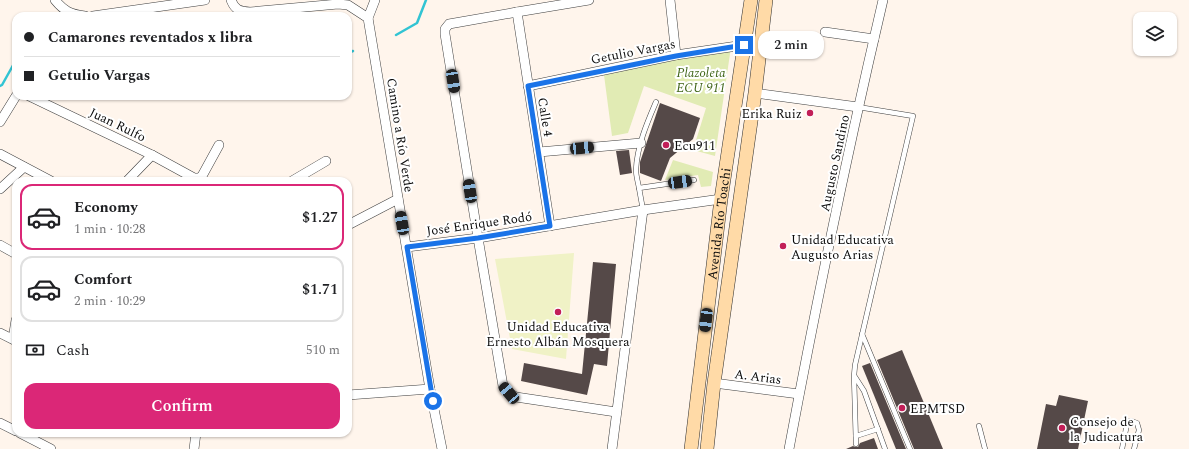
<!DOCTYPE html>
<meta charset="utf-8">
<style>
body{margin:0;font-family:Spectral,serif;background:#f6f6f6;color:#202124;height:100vh;display:flex;flex-direction:column;font-size:15px;white-space:nowrap}
*{box-sizing:border-box;margin:0}
p{font-size:13px;color:#757577}
.icon{flex:none;width:22px;height:22px;fill:none;stroke:currentColor;stroke-width:2;stroke-linecap:round;stroke-linejoin:round}
.map{position:relative;flex:1;overflow:hidden}
.details{position:absolute;left:12px;top:177px;width:340px;height:260px;display:flex;flex-direction:column;background:#fff;border-radius:12px;box-shadow:0 1px 3px #0004}
.details>*{flex:none}
.hud{position:absolute;left:12px;top:12px;width:340px;height:88px;border-radius:12px;box-shadow:0 1px 3px #0004;display:grid;align-content:center;height:88px;padding:0 12px;background:#fff}
.controls{position:absolute;left:1133px;top:12px;display:grid;gap:8px}
.controls a{display:grid;place-items:center;width:44px;height:44px;border-radius:8px;background:#fff;box-shadow:0 1px 3px #0004;font-size:20px}
.end{position:absolute;width:18px;height:18px;margin:-9px;border:5px solid #1a73e8;background:#fff;box-shadow:0 0 0 2px #fff}
.from{border-radius:50%}
.bubble{position:absolute;height:28px;border-radius:12px;background:#fff;box-shadow:0 1px 3px #0004;font-size:13px;font-weight:600;line-height:28px;text-align:center}
.car{position:absolute;width:12px;height:24px;margin:-12px -6px;border-radius:5px;box-shadow:0 0 3px 1px #0007;background:linear-gradient(#222 24%,#8ab4d8 0 40%,#222 0 76%,#8ab4d8 0 86%,#222 0)}
.hud b{display:flex;align-items:center;gap:14px;height:38px;font-size:15px}
.hud b+b{border-top:1px solid #e0e0e0}
.hud i{width:10px;height:10px;background:#202124}
ul{padding:7px 0 0;list-style:none}
li{display:flex;align-items:center;gap:12px;height:66px;margin:0 8px 6px;padding:0 4px;border:2px solid #e0e0e0;border-radius:12px}
li div{flex:1}
li b{display:block;font-size:15px}
li em{font-style:normal;font-weight:600}
li.on{border-color:#db2777}
li>.icon{width:36px;height:36px;stroke-width:1.5}
.pay{display:flex;align-items:center;gap:10px;height:44px;padding:0 12px;font-size:15px}
.pay p{margin-inline-start:auto}
.cta{display:flex;gap:8px;margin-top:auto;padding:8px 12px}
.cta a{flex:1;height:46px;border-radius:12px;background:#db2777;color:#fff;font-size:16px;font-weight:600;line-height:46px;text-align:center}
.map>svg:first-child{display:block}
</style>
<div class="map">
<svg width="1189" height="449" viewBox="0 0 1189 449">
<rect width="100%" height="100%" fill="#fff5ec"/>
<!-- green -->
<g fill="#e1ebb4">
<polygon points="731,47 715,156 693,150 706,108 644,86 628,133 612,136 604,75"/>
<polygon points="673,160 713,172 711,186 701,187 698,175 665,180"/>
</g>
<!-- pitch -->
<polygon fill="#f0f2c6" points="574,253 566,359 512,349 495,259"/>
<g fill="none" stroke-linecap="round" stroke-linejoin="round">
<!-- stream -->
<g stroke="#32c4d3" stroke-width="2.5">
<polyline points="396,35 417,23 426,0"/>
<polyline points="348,53 353,51"/>
<polyline points="0,86 2,85 16,60"/>
</g>
</g>
<!-- building -->
<g fill="#554948">
<polygon points="660,103 700,118 693,139 670,158 661,181 640,173 640,162"/>
<polygon points="629,150 632,173 620,175 616,151"/>
<polygon points="593,262 616,264 607,366 594,364 587,395 521,381 524,363 582,374"/>
<polygon points="902,350 943,449 914,449 877,360"/>
<polygon points="870,363 906,449 896,449 862,366"/>
<polygon points="1059,395 1088,401 1078,449 1037,449 1046,404 1056,406"/>
<polygon points="874,438 878,449 846,449 853,446 855,447 858,447 860,443"/>
</g>
<g fill="none" stroke-linecap="round" stroke-linejoin="round">
<defs>
<g id="lane">
<path d="M 639,188 C 638,182 636,176 636,170 C 637,146 647,123 656,102"/>
<polyline points="643,210 639,188 694,180"/>
<polyline points="862,334 910,449"/>
<polyline points="855,377 864,391 885,449"/>
<polyline points="979,426 985,449"/>
<polyline points="856,436 878,429"/>
<polyline points="856,444 854,376 855,365 913,116 858,107"/>
<polyline points="1122,449 1127,424 1130,421 1134,422 1137,423 1139,430 1134,449"/>
</g>
<g id="street">
<path d="M 55,0 C 64,11 70,14 85,16"/>
<path d="M 231,0 C 235,10 239,11 250,12 L 338,4 L 348,5 L 368,18 L 430,389 L 442,449"/>
<polyline points="589,0 517,12 449,24 445,29 445,34 478,238 503,386 509,393 516,397 616,412"/>
<polyline points="670,0 676,55"/>
<polyline points="517,12 550,226"/>
<polyline points="93,16 205,0"/>
<polyline points="368,18 375,0"/>
<polyline points="825,32 874,39"/>
<polyline points="528,86 676,55 744,45"/>
<polyline points="755,93 858,107"/>
<polyline points="29,96 152,155 194,178 199,178 202,176 219,145"/>
<polyline points="0,122 16,96"/>
<polyline points="539,152 641,143"/>
<polyline points="0,154 51,181"/>
<polyline points="127,181 152,155"/>
<polyline points="292,181 326,161"/>
<polyline points="0,189 24,167"/>
<polyline points="348,225 398,199"/>
<polyline points="0,245 16,254"/>
<polyline points="407,247 478,238 643,210 721,199"/>
<polyline points="0,333 16,341"/>
<polyline points="13,339 16,320"/>
<polyline points="714,383 799,394"/>
<polyline points="348,395 430,389"/>
<polyline points="0,423 16,431"/>
<polyline points="20,433 51,449"/>
<polyline points="194,449 196,433"/>
<polyline points="612,449 643,210"/>
<path d="M 789,449 C 817,299 848,149 883,0"/>
</g>
<g id="secondary">
<path id="s1" d="M 691,449 L 721,199 L 751,0"/>
<polyline points="707,449 714,383 755,93 766,0"/>
</g>
</defs>
<!-- lane casing -->
<use href="#lane" stroke="#3f3f3f" stroke-width="5.5"/>
<!-- street casing -->
<use href="#street" stroke="#3f3f3f" stroke-width="10"/>
<!-- secondary casing -->
<use href="#secondary" stroke="#2e2e2e" stroke-width="14"/>
<!-- lane -->
<use href="#lane" stroke="#fff" stroke-width="4.5"/>
<!-- street -->
<use href="#street" stroke="#fff" stroke-width="9"/>
<!-- secondary -->
<use href="#secondary" stroke="#ffdaa7" stroke-width="13"/>
</g>
<g fill="none" stroke-linecap="round" stroke-linejoin="round">
<!-- route -->
<polyline stroke="#1a73e8" stroke-width="5" points="433,401 407,247 478,238 550,226 528,86 676,56 744,45"/>
</g>
<!-- markers -->
<g fill="#c21f58" stroke="#fff" stroke-width="1.5">
<circle cx="810" cy="113" r="4"/>
<circle cx="666" cy="145" r="4"/>
<circle cx="783" cy="246" r="4"/>
<circle cx="558" cy="312" r="4"/>
<circle cx="902" cy="408" r="4"/>
<circle cx="1062" cy="428" r="4"/>
</g>
<g text-anchor="middle" stroke-width="4" stroke-linejoin="round" paint-order="stroke">
<!-- street labels -->
<g font-size="13" fill="#0c0c0c" stroke="#fff">
<text transform="translate(633 51) rotate(-11)" y="5">Getulio Vargas</text>
<text transform="translate(546 117) rotate(81)" y="5">Calle 4</text>
<text transform="translate(118 124) rotate(26)" y="5">Juan Rulfo</text>
<text transform="translate(401 135) rotate(81)" y="5">Camino a Río Verde</text>
<text transform="translate(834 163) rotate(-78)" y="5">Augusto Sandino</text>
<text transform="translate(479 223) rotate(-8)" y="5">José Enrique Rodó</text>
<text dy="5" stroke="none"><textPath href="#s1" startOffset="227">Avenida Río Toachi</textPath></text>
<text transform="translate(758 376) rotate(7)" y="5">A. Arias</text>
</g>
<!-- park labels -->
<g font-size="13" font-style="italic" fill="#41661a" stroke="#fff">
<text x="701" y="77">Plazoleta<tspan x="701" dy="15">ECU 911</tspan></text>
</g>
<!-- poi labels -->
<g font-size="13" fill="#0c0c0c" stroke="#fff" text-anchor="start">
<text x="802" y="118" text-anchor="end">Erika Ruiz</text>
<text x="674" y="150">Ecu911</text>
<text x="791" y="244">Unidad Educativa<tspan x="791" dy="15">Augusto Arias</tspan></text>
<text x="558" y="331" text-anchor="middle">Unidad Educativa<tspan x="558" dy="15">Ernesto Albán Mosquera</tspan></text>
<text x="910" y="413">EPMTSD</text>
<text x="1070" y="426">Consejo de<tspan x="1070" dy="15">la Judicatura</tspan></text>
</g>
</g>
</svg>
<div class="controls">
<a><svg class="icon" aria-label="layers" viewBox="0 0 24 24"><path d="M12 4l9 5-9 5-9-5zM3 14l9 5 9-5"/></svg></a>
</div>
<i class="end from" style="left:433px;top:401px"></i>
<i class="end" style="left:744px;top:45px"></i>
<div class="bubble" style="left:758px;top:31px;width:66px">2 min</div>
<i class="car" style="left:453px;top:81px;rotate:171deg"></i>
<i class="car" style="left:582px;top:148px;rotate:85deg"></i>
<i class="car" style="left:680px;top:182px;rotate:82deg"></i>
<i class="car" style="left:470px;top:191px;rotate:351deg"></i>
<i class="car" style="left:402px;top:223px;rotate:350deg"></i>
<i class="car" style="left:706px;top:320px;rotate:187deg"></i>
<i class="car" style="left:509px;top:393px;rotate:320deg"></i>
<div class="hud">
<b><i class="from"></i>Camarones reventados x libra</b>
<b><i></i>Getulio Vargas</b>
</div>
<section class="details">
<ul>
<li class="on"><svg class="icon" aria-label="car" viewBox="0 0 24 24"><path d="M5 17H2v-5l4-1 3-4h7l3 4 3 1v5h-3M9 17h6M6 11h13"/><circle cx="7" cy="17" r="2"/><circle cx="17" cy="17" r="2"/></svg><div><b>Economy</b><p>1 min · 10:28</p></div><em>$1.27</em></li>
<li><svg class="icon" aria-label="car" viewBox="0 0 24 24"><path d="M5 17H2v-5l4-1 3-4h7l3 4 3 1v5h-3M9 17h6M6 11h13"/><circle cx="7" cy="17" r="2"/><circle cx="17" cy="17" r="2"/></svg><div><b>Comfort</b><p>2 min · 10:29</p></div><em>$1.71</em></li>
</ul>
<div class="pay"><svg class="icon" aria-label="cash" viewBox="0 0 24 24"><path d="M3 7h18v10H3z"/><circle cx="12" cy="12" r="2"/></svg>Cash<p>510 m</p></div>
<div class="cta"><a>Confirm</a></div>
</section>
</div>
